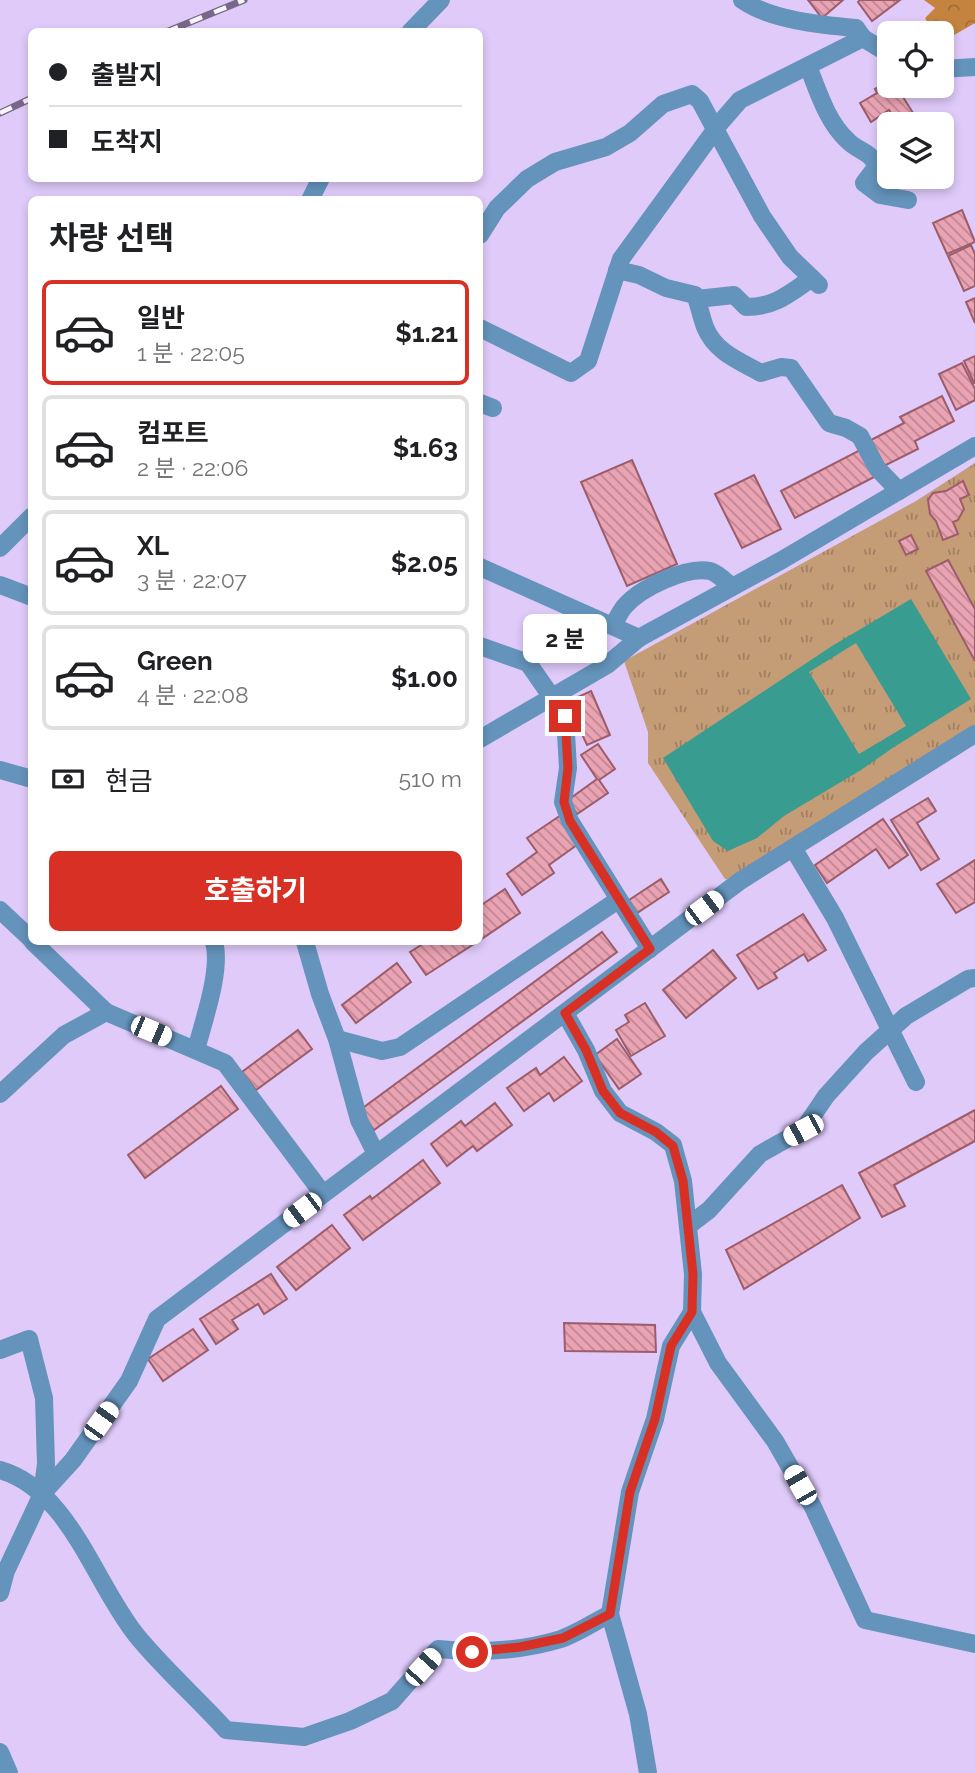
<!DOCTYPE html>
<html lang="ko">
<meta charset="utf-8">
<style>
body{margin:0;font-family:Raleway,"Noto Sans KR",sans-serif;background:#f6f6f6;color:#202124;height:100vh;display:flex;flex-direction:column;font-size:26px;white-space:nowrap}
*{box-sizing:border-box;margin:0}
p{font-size:23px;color:#757577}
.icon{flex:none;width:38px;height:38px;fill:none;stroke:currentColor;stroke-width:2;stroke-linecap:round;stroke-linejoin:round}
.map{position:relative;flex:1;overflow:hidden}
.details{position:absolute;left:28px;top:196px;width:455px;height:749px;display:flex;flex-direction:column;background:#fff;border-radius:10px;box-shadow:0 4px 10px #0003}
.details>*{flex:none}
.banner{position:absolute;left:28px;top:28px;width:455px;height:154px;border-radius:10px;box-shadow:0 4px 10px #0003;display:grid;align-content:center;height:154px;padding:0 21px;background:#fff}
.buttons{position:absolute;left:877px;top:21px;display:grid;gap:14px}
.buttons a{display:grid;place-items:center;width:77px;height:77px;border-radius:10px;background:#fff;box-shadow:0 4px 10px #0003;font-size:35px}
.end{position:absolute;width:32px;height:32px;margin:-16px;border:9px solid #d93025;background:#fff;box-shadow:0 0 0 4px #fff}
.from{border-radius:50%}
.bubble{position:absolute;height:49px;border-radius:10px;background:#fff;box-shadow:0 4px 10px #0003;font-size:23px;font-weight:700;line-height:49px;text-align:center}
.car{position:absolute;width:21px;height:42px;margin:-21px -10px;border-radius:9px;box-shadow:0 0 5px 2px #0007;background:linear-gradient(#fff 24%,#345 0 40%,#fff 0 76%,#345 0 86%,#fff 0)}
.banner b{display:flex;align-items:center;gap:24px;height:66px;font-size:26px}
.banner b+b{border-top:2px solid #e0e0e0}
.banner i{width:18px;height:18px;background:#202124}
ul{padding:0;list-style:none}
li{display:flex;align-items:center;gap:21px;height:105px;margin:0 14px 10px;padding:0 7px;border:4px solid #e0e0e0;border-radius:10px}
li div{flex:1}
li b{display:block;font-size:26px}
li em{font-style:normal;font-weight:700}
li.selected{border-color:#d93025}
li>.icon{width:63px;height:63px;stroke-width:1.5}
h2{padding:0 21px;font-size:32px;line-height:84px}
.pay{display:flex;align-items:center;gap:18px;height:77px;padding:0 21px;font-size:26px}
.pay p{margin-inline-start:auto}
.cta{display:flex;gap:14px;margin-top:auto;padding:14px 21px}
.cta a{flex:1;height:80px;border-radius:10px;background:#d93025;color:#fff;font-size:28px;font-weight:700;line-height:80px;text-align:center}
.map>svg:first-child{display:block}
</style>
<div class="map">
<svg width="975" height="1773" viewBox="0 0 975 1773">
<defs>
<pattern id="forest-crowns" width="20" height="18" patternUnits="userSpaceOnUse" patternTransform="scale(1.75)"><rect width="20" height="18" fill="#c48440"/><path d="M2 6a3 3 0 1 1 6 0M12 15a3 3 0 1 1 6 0" fill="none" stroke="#a06c37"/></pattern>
<pattern id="park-tufts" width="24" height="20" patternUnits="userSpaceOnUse" patternTransform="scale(1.75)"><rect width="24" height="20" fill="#c49c76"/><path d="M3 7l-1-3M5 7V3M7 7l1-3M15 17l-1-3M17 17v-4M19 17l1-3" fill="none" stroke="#a07f62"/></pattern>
<pattern id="building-back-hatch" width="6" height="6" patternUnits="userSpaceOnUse" patternTransform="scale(1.75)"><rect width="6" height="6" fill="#eaa3b2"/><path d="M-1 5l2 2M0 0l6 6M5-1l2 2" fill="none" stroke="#be8592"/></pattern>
</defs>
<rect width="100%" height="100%" fill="#dfcafa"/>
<!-- forest -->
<polygon fill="url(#forest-crowns)" points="924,0 975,0 975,23 942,42 942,33 933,33 925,18 935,8"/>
<!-- park -->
<polygon fill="url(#park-tufts)" points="975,463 975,734 740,881 725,879 648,763 648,732 624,661 916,501"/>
<!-- water -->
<path fill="#399c91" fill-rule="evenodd" d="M 911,599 L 971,699 L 894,747 L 861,770 L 784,816 L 757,838 L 728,851 L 713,841 L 663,758 L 832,646 ZM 856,643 L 906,726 L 859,754 L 809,672 Z"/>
<!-- building -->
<g fill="url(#building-back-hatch)" stroke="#9c5c6a" stroke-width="2">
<polygon points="808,0 843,0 822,18"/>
<polygon points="860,0 900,0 872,21 858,2"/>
<polygon points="889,81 889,86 896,86 920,124 898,124 889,110 871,122 860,103 877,93 875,89"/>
<polygon points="962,210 975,242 947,254 933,223"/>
<polygon points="971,245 975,254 975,286 964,291 948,256"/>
<polygon points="975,298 975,323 966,302"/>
<polygon points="975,356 975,383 974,383 964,361"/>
<polygon points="962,363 975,389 975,400 956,410 939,374"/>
<polygon points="942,396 954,421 915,441 918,449 882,467 869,441 904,423 900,417"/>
<polygon points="862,449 876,476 795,518 781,491"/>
<polygon points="632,460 677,564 627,586 581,482"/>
<polygon points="754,475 781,529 742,548 715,494"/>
<polygon points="963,481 969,495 960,499 964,509 958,520 953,522 958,534 943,540 936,521 930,514 928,500 933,493 946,491"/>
<polygon points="911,535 918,549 906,555 899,541"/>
<polygon points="948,560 975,609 975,661 926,571"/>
<polygon points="591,691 610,735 587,745 567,702"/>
<polygon points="598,744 615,769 599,780 608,793 577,814 568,800 597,779 581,755"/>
<polygon points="928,798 936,811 917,823 939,859 921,870 891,820"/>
<polygon points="561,815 581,842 549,865 554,873 522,895 507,874 537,852 527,838"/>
<polygon points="883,819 908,855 889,868 876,849 827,883 815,865"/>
<polygon points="975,860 975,902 956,913 937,884"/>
<polygon points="661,879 669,892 637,913 629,900"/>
<polygon points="505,889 520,913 480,940 480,906"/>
<polygon points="803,914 826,950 808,961 804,954 774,973 777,978 758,989 737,955"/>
<polygon points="602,932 617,952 374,1130 360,1110"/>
<polygon points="426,942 477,942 426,975 410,952"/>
<polygon points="713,950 736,978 686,1018 663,990"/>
<polygon points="397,963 411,982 356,1023 342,1005"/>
<polygon points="645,1003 665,1036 631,1056 616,1030 629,1022 625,1015"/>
<polygon points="298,1030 312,1049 256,1090 242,1072"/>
<polygon points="617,1039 641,1074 619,1089 595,1055"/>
<polygon points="564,1057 582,1081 554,1101 549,1093 524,1111 507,1088 536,1068 540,1075"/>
<polygon points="221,1086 238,1109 145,1178 128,1155"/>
<polygon points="495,1103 512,1125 477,1151 473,1146 447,1166 431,1144 461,1121 465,1126"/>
<polygon points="975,1110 975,1141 894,1185 905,1206 882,1217 859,1173"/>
<polygon points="423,1160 440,1183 363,1240 344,1215 370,1196 372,1199"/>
<polygon points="842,1185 860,1218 744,1289 726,1250"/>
<polygon points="332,1225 350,1248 296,1290 277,1267"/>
<polygon points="271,1274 287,1299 264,1314 258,1304 232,1320 238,1329 216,1344 200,1319"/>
<polygon points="564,1323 655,1325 656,1352 565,1351"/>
<polygon points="193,1329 208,1350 163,1381 148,1359"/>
</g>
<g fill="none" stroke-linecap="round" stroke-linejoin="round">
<!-- minor -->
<g stroke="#6493bb" stroke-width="18">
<path d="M 742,0 C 770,20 821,25 856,28 L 863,38"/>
<polyline points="410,32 441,0"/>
<path d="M 808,66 C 818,91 827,122 848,141 C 859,152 869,150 877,166 L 864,183 L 880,195 L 908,200"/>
<polyline points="942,69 975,67"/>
<polyline points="310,200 321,178"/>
<polyline points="480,235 497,208 527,179 555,162 606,147 630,133 663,104 692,94 700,101 762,216 790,257 819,285"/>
<path d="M 617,270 L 639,275 L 666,288 L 695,295 C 699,305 701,316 705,327 C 715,352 739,361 761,373 L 781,367 L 791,368 L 829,423 L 846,428 L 860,436 L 877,468 L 899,491"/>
<path d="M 697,299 L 734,295 L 746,307 C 775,307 789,294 812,278"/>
<polyline points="480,328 571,373 588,361 621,259 720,123 740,100 863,38 889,54"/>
<polyline points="480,403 493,408"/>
<polyline points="0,548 32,516"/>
<polyline points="480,567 639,638 782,560 975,446"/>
<polyline points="0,585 32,597"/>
<path d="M 613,626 C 616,620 620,612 624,607 C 640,588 686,566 710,571 C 718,573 726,582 732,587"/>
<polyline points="480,646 528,663 565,716 568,768 563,802 570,821 650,949"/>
<polyline points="480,739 607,665 639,638"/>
<polyline points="0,770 32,779"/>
<polyline points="793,848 835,918 916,1082"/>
<polyline points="0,910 32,940"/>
<polyline points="33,942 106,1012 225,1063 323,1194"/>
<polyline points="305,942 320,994 337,1039 359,1120 376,1154"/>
<polyline points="565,1013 586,1050 603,1091 620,1113 656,1132 673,1145 683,1181 693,1274 692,1312 718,1363 775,1441 813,1507 865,1620 975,1644"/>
<polyline points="337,1039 382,1051 400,1047 618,900"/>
<path d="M 196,1050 C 203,1022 222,970 214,942"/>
<polyline points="0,1094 64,1035 106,1012"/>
<polyline points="688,1226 709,1210 760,1154 803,1130 826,1096 866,1052 906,1016 968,979 975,978"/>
<polyline points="0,1350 29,1339 44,1398 46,1464 42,1494"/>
<path d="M 0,1470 C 70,1490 95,1585 137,1636 C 164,1669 197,1698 226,1730 L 304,1737 L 350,1721 L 392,1701 L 438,1649 C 478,1653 522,1651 561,1639 C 578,1633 594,1622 610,1614"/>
<polyline points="648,1773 638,1714 610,1614 630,1492 655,1419 671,1346 692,1312"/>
</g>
<!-- tertiary -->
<g stroke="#6493bb" stroke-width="18">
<polyline points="0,1593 6,1571 42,1494 73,1460 129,1381 157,1319 740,881 975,734"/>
<polyline points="0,1752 9,1773"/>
</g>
<defs>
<g id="rail">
<polyline points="166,32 244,0"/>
<polyline points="0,113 32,98"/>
</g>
</defs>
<!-- rail casing -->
<use href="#rail" stroke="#776889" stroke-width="7"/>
<!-- rail -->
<use href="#rail" stroke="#f7f4fa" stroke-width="4.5" stroke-dasharray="13" stroke-linecap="butt"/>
</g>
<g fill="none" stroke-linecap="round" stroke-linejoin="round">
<!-- route -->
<polyline stroke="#d93025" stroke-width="9" points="472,1652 520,1647 563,1638 610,1614 630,1492 655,1419 671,1346 692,1312 693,1274 683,1181 673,1146 656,1132 620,1113 603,1091 586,1050 565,1013 650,949 570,821 564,802 568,768 565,716"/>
</g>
</svg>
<div class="buttons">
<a><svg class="icon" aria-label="locate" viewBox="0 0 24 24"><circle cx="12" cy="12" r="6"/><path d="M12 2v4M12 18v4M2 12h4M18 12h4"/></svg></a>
<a><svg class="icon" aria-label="layers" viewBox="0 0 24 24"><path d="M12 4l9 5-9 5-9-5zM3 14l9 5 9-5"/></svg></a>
</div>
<i class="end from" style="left:472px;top:1652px"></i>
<i class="end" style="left:565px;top:716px"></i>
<div class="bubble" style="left:523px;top:614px;width:84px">2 분</div>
<i class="car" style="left:704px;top:908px;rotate:53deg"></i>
<i class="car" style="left:151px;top:1031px;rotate:113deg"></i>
<i class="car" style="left:803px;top:1130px;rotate:242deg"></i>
<i class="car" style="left:302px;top:1210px;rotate:233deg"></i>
<i class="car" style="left:101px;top:1421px;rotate:36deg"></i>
<i class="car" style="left:800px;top:1485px;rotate:330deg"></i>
<i class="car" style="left:423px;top:1667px;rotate:42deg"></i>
<div class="banner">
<b><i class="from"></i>출발지</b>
<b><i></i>도착지</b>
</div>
<section class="details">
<h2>차량 선택</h2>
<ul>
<li class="selected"><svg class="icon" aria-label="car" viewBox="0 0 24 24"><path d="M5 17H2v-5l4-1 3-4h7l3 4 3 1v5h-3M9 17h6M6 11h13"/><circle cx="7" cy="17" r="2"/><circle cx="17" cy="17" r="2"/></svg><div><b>일반</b><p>1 분 · 22:05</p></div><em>$1.21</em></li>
<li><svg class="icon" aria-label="car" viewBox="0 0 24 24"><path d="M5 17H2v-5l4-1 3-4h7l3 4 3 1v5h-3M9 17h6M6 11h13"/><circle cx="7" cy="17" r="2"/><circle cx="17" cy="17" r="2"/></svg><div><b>컴포트</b><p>2 분 · 22:06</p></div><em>$1.63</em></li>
<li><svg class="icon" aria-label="car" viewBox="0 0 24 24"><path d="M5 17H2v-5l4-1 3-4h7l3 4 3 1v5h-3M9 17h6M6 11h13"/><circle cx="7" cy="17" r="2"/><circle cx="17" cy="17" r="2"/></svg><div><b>XL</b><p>3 분 · 22:07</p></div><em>$2.05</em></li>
<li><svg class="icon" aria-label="car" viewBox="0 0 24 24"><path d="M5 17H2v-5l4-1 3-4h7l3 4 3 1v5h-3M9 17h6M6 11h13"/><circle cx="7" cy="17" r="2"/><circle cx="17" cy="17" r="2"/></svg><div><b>Green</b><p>4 분 · 22:08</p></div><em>$1.00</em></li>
</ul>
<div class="pay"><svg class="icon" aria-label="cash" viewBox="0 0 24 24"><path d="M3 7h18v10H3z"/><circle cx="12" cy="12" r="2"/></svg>현금<p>510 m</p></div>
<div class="cta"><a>호출하기</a></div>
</section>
</div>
